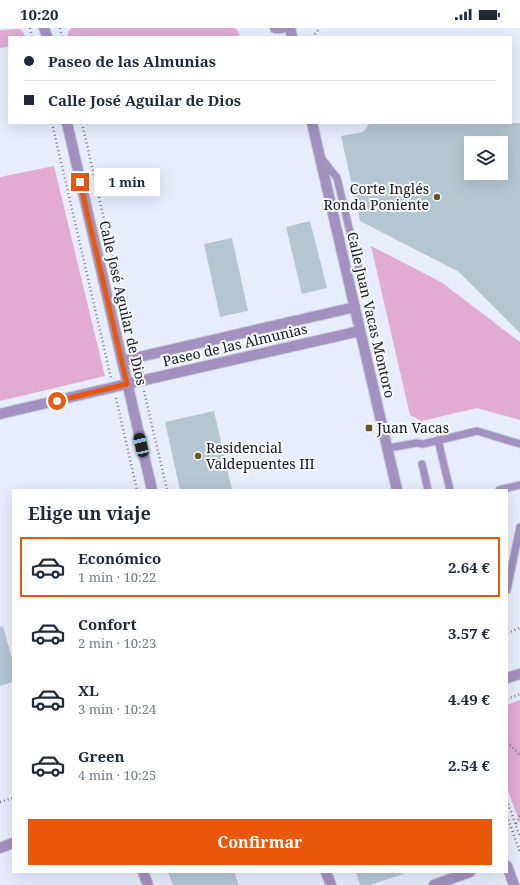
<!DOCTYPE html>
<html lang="es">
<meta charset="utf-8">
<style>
body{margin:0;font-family:"Noto Serif",serif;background:#f2f2f3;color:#1f2937;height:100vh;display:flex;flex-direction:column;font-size:15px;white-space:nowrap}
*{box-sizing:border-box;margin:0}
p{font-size:13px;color:#747a83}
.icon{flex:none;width:22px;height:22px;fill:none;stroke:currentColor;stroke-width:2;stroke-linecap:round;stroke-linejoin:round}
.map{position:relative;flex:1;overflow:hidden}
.drawer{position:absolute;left:12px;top:461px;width:496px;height:384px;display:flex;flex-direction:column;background:#fff;border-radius:0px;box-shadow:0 4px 16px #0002}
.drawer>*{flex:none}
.guide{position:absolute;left:8px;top:8px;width:504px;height:88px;border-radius:0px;box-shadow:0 4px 16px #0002;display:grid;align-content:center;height:88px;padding:0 16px;background:#fff}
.buttons{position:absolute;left:464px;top:108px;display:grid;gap:8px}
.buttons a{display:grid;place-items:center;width:44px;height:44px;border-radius:0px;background:#fff;box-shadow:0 4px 16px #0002;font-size:20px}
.end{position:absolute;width:18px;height:18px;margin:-9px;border:5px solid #ea580c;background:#fff;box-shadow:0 0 0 2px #fff}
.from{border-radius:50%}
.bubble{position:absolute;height:28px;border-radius:0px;background:#fff;box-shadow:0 4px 16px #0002;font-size:13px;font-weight:700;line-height:28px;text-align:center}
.car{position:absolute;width:12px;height:24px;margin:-12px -6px;border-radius:5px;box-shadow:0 0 3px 1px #0007;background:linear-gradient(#222 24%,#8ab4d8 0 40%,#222 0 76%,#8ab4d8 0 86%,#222 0)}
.guide b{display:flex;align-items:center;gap:14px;height:38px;font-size:15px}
.guide b+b{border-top:1px solid #e0e1e3}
.guide i{width:10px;height:10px;background:#1f2937}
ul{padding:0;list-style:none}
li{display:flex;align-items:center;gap:12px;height:60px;margin:0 8px 6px;padding:0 8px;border:2px solid transparent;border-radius:0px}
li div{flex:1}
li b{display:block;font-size:15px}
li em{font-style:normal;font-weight:700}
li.active{border-color:#ea580c}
li>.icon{width:36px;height:36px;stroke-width:1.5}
h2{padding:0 16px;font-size:18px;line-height:48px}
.primary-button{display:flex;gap:8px;margin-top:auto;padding:8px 16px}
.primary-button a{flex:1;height:46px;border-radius:0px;background:#ea580c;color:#fff;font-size:16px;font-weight:700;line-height:46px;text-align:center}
.status{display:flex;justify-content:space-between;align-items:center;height:28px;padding:0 20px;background:#fff;direction:ltr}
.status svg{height:11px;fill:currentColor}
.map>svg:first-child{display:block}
</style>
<div class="status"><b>10:20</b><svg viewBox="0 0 49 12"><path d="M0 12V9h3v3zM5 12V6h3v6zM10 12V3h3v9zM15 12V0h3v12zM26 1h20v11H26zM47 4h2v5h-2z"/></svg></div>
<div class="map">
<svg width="520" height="857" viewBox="0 0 520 857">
<rect width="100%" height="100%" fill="#e7edfc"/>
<!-- green -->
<g fill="#e1abd2">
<polygon points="72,0 235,0 240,6 237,9 67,9 69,2"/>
<polygon points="19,1 23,4 26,9 9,9 9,19 0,20 0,2"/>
<polygon points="54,138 105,348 0,373 0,149"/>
<polygon points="371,218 441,254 520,314 520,392 477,380 422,393 410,387"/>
<polygon points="520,672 520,795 507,760 507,677"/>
</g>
<!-- building -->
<g fill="#b3c6d1" fill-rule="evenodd">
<path d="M 370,95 L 520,95 L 520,305 L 459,244 L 360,193 L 341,108 L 363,104 ZM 471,115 L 501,115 L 501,145 L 471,145 Z"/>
<polygon points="310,193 327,260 302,266 286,199"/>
<polygon points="232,210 248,283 220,289 204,216"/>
<polygon points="214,383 232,462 180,462 165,394"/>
<polygon points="3,598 13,634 13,654 0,658 0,599"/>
<polygon points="168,844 234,844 239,857 173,857"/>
<polygon points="356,844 403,844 403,846 370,857 360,857"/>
</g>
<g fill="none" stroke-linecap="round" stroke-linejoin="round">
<defs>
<g id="service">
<polyline points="322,131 337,150 363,258"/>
<polyline points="438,412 450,462"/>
<polyline points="388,420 417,415 423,416 477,403 520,416"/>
<polyline points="422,436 428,462"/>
<polyline points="499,462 520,457"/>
<polyline points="507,562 520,499"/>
</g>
<g id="pedestrian">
<polyline points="122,333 355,279"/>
<polyline points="127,356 360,303"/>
<polyline points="143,844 148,857"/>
<polyline points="326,844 331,857"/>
</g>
<g id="minor">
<polyline points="44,0 47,9"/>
<polyline points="67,95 152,462"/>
<polyline points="0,386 127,356"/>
<polyline points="434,857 470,844"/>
</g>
<g id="tertiary">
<polyline points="275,0 282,0"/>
<polyline points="290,0 292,9"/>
<polyline points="312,95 397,462"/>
<polyline points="507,650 520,646"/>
<polyline points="0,820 13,815"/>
<polyline points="507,838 514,857"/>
</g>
</defs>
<!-- service casing -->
<use href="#service" stroke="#c5cbd8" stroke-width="9"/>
<!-- pedestrian casing -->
<use href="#pedestrian" stroke="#c5cbd8" stroke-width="12"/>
<!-- minor casing -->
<use href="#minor" stroke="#c5cbd8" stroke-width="12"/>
<!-- tertiary casing -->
<use href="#tertiary" stroke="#c5cbd8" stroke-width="12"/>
<!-- path -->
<g stroke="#787c87" stroke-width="2.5" stroke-dasharray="1 3" stroke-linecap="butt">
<polyline points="30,0 32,9"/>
<polyline points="60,0 62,9"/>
<polyline points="312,9 320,0"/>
<polyline points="52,95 111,350"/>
<polyline points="82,95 133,319"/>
<polyline points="144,363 167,462"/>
<polyline points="116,370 137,462"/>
<polyline points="507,605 520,600"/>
<polyline points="507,671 520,666"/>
<polyline points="507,714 520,727"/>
<polyline points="507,772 520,809"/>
<polyline points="0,774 13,770"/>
<polyline points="507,788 520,824"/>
<polyline points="516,796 520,786"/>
</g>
<!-- service -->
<use href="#service" stroke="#a392bf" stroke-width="7"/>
<!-- pedestrian -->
<use href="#pedestrian" stroke="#a392bf" stroke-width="10"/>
<!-- minor -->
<use href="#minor" stroke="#a392bf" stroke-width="10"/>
<!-- tertiary -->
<use href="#tertiary" stroke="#a392bf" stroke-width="10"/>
</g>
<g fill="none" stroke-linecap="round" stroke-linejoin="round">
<!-- route -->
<polyline stroke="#ea580c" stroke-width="5" points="57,373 127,356 80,154"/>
</g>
<!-- markers -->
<g fill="#625623" stroke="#f8fafe" stroke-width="1.5">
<circle cx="437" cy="169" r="4"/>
<rect x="365" y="396" width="8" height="8" rx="2"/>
<circle cx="198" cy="428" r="4"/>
</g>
<g text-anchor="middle" stroke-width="4" stroke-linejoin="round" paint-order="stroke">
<!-- poi labels -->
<g font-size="14" fill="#13161c" stroke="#f8fafe" text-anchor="start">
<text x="429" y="166" text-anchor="end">Corte Inglés<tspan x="429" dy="16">Ronda Poniente</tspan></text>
<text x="377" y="405">Juan Vacas</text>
<text x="206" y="425">Residencial<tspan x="206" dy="16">Valdepuentes III</tspan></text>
</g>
<!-- street labels -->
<g font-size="14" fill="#13161c" stroke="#f8fafe">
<text transform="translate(123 275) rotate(77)" y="5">Calle José Aguilar de Dios</text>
<text transform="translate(371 287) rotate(77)" y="5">Calle Juan Vacas Montoro</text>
<text transform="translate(235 317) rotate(-13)" y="5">Paseo de las Almunias</text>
</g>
</g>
</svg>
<div class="buttons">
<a><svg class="icon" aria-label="layers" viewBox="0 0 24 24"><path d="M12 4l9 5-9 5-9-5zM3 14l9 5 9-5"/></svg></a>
</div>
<i class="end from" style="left:57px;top:373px"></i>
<i class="end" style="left:80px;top:154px"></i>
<div class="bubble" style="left:94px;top:140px;width:66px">1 min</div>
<i class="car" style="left:141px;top:417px;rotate:347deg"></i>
<div class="guide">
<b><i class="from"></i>Paseo de las Almunias</b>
<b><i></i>Calle José Aguilar de Dios</b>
</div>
<section class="drawer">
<h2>Elige un viaje</h2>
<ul>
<li class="active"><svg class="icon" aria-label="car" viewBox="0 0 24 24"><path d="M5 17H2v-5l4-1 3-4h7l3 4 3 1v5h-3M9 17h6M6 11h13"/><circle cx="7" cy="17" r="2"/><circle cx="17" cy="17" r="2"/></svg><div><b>Económico</b><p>1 min · 10:22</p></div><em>2.64 €</em></li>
<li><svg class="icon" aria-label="car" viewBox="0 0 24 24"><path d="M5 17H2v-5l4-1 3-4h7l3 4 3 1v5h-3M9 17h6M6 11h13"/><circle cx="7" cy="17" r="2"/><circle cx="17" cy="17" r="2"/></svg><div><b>Confort</b><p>2 min · 10:23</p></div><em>3.57 €</em></li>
<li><svg class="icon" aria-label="car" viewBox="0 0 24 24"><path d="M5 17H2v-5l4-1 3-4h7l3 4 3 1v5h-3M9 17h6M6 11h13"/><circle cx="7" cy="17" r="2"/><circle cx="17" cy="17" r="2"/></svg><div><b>XL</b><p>3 min · 10:24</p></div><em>4.49 €</em></li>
<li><svg class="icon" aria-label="car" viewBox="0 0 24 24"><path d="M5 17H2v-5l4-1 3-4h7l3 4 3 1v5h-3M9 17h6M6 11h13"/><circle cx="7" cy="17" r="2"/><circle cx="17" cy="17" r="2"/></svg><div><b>Green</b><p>4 min · 10:25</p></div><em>2.54 €</em></li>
</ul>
<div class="primary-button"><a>Confirmar</a></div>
</section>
</div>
